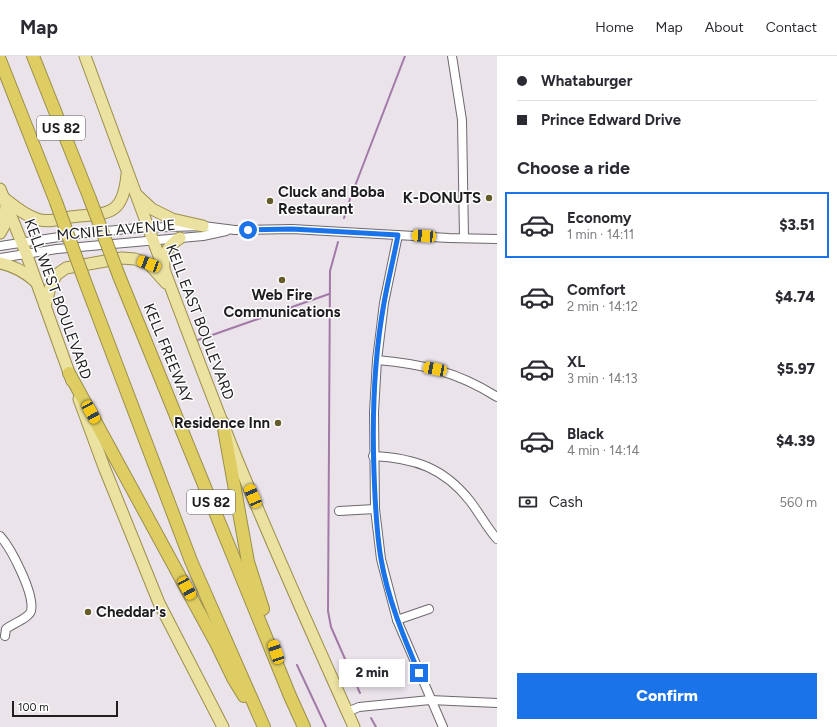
<!DOCTYPE html>
<meta charset="utf-8">
<style>
body{margin:0;font-family:Figtree,sans-serif;background:#f2f2f3;color:#2b2b33;height:100vh;display:flex;flex-direction:column;font-size:15px;white-space:nowrap}
*{box-sizing:border-box;margin:0}
p{font-size:13px;color:#7c7c81}
.icon{flex:none;width:22px;height:22px;fill:none;stroke:currentColor;stroke-width:2;stroke-linecap:round;stroke-linejoin:round}
.map{position:relative;flex:1;overflow:hidden}
.details{display:flex;flex-direction:column;background:#fff;width:340px}
.details>*{flex:none}
.top-card{display:grid;align-content:center;height:88px;padding:0 20px;background:#fff}
.scale{position:absolute;left:12px;bottom:10px;width:106px;box-sizing:border-box;padding-left:4px;border:2px solid #1f1d1f;border-top:0;font-size:11px;line-height:14px;white-space:nowrap;color:#1f1d1f;-webkit-text-stroke:3px #fff;paint-order:stroke}
.end{position:absolute;width:18px;height:18px;margin:-9px;border:5px solid #1a73e8;background:#fff;box-shadow:0 0 0 2px #fff}
.from{border-radius:50%}
.bubble{position:absolute;height:28px;border-radius:0px;background:#fff;box-shadow:0 2px 6px #0003;font-size:13px;font-weight:800;line-height:28px;text-align:center}
.car{position:absolute;width:12px;height:24px;margin:-12px -6px;border-radius:5px;box-shadow:0 0 3px 1px #0007;background:linear-gradient(#f5c518 24%,#345 0 40%,#f5c518 0 76%,#345 0 86%,#f5c518 0)}
.top-card b{display:flex;align-items:center;gap:14px;height:38px;font-size:15px}
.top-card b+b{border-top:1px solid #e1e1e2}
.top-card i{width:10px;height:10px;background:#2b2b33}
ul{padding:0;list-style:none}
li{display:flex;align-items:center;gap:12px;height:66px;margin:0 8px 6px;padding:0 12px;border:2px solid transparent;border-radius:0px}
li div{flex:1}
li b{display:block;font-size:15px}
li em{font-style:normal;font-weight:800}
li.current{border-color:#1a73e8}
li>.icon{width:36px;height:36px;stroke-width:1.5}
h2{padding:0 20px;font-size:18px;line-height:48px}
.pay{display:flex;align-items:center;gap:10px;height:44px;padding:0 20px;font-size:15px}
.pay p{margin-inline-start:auto}
.cta{display:flex;gap:8px;margin-top:auto;padding:8px 20px}
.cta a{flex:1;height:46px;border-radius:0px;background:#1a73e8;color:#fff;font-size:16px;font-weight:800;line-height:46px;text-align:center}
header{display:flex;align-items:center;gap:24px;box-sizing:border-box;height:56px;padding:0 20px;background:#fff;border-bottom:1px solid #e1e1e2}
header strong{font-size:19px}
nav{display:flex;gap:22px;margin-inline-start:auto;font-size:14px}
main{display:flex;flex:1;min-height:0}
.map>svg:first-child{display:block}
</style>
<header>
<strong>Map</strong>
<nav><a>Home</a><a>Map</a><a>About</a><a>Contact</a></nav>
</header>
<main>
<div class="map">
<svg width="497" height="671" viewBox="0 0 497 671">
<rect width="100%" height="100%" fill="#eae3ea"/>
<g fill="none" stroke-linecap="round" stroke-linejoin="round">
<!-- stream -->
<g stroke="#a379a8" stroke-width="2">
<polyline points="344,162 350,143 405,0"/>
<polyline points="338,186 330,215 328,555 331,571 360,637"/>
<polyline points="198,284 329,238"/>
<polyline points="297,609 326,671"/>
<polyline points="371,662 376,671"/>
</g>
<defs>
<g id="minor">
<polyline points="452,0 462,64 464,182"/>
<polyline points="398,179 384,247 377,304 374,356 375,453 381,503 397,564 443,671"/>
<polyline points="0,190 85,177 138,172 203,170 235,174 292,173 449,182 497,183"/>
<polyline points="0,202 57,193 203,180 226,175"/>
<path d="M 377,304 C 423,308 458,316 497,341"/>
<path d="M 373,400 C 415,402 444,412 470,445 C 480,458 487,472 497,483"/>
<polyline points="339,455 375,453"/>
<path d="M 0,480 C 11,492 35,538 31,555 C 29,562 12,568 6,573 L 5,580"/>
<polyline points="397,564 429,553"/>
<polyline points="347,656 359,651 430,644 497,647"/>
</g>
<g id="major">
<path d="M 85,0 C 133,131 181,262 232,391 C 270,485 312,578 354,671"/>
<polyline points="0,133 26,197 72,325"/>
<polyline points="138,140 152,153 172,163 203,170"/>
<path d="M 4,142 C 14,150 24,159 37,163 C 46,167 61,163 70,161 C 107,157 123,162 127,118"/>
<polyline points="0,177 4,170 6,149"/>
<path d="M 0,207 C 15,210 25,216 36,226"/>
<path d="M 164,211 C 163,197 169,189 180,182"/>
<polyline points="45,250 50,232 56,219 66,212 122,202 135,203 149,208 166,227"/>
<polyline points="79,343 104,411 159,547 223,671"/>
</g>
<g id="highway">
<polyline points="33,0 90,143"/>
<polyline points="0,4 56,146"/>
<polyline points="119,220 290,640 304,671"/>
<polyline points="84,223 191,505 264,671"/>
<polyline points="69,317 216,587 233,622 244,640"/>
<polyline points="223,367 248,506 263,553"/>
</g>
</defs>
<!-- minor casing -->
<use href="#minor" stroke="#6d686e" stroke-width="10"/>
<!-- major casing -->
<use href="#major" stroke="#9b8f4b" stroke-width="13"/>
<!-- highway casing -->
<use href="#highway" stroke="#9b8f4b" stroke-width="14"/>
<!-- minor -->
<use href="#minor" stroke="#fff" stroke-width="8"/>
<!-- major -->
<use href="#major" stroke="#ebe1a1" stroke-width="11"/>
<!-- highway -->
<use href="#highway" stroke="#decd63" stroke-width="12"/>
<defs>
<g id="highway-bridge">
<polyline points="90,143 119,220"/>
<polyline points="56,146 84,223"/>
</g>
</defs>
<!-- highway-bridge casing -->
<use href="#highway-bridge" stroke="#9b8f4b" stroke-width="14" stroke-linecap="butt"/>
<!-- highway-bridge -->
<use href="#highway-bridge" stroke="#decd63" stroke-width="12"/>
</g>
<g fill="none" stroke-linecap="round" stroke-linejoin="round">
<!-- route -->
<path stroke="#1a73e8" stroke-width="5" d="M 248,174 L 292,173 L 398,179 C 394,201 388,224 384,247 C 374,302 372,360 374,416 C 375,445 376,474 381,503 C 388,543 403,580 419,617"/>
</g>
<!-- markers -->
<g fill="#655d29" stroke="#fff" stroke-width="1.5">
<circle cx="489" cy="142" r="4"/>
<circle cx="270" cy="145" r="4"/>
<circle cx="282" cy="224" r="4"/>
<circle cx="278" cy="367" r="4"/>
<circle cx="88" cy="556" r="4"/>
</g>
<g text-anchor="middle" stroke-width="3" stroke-linejoin="round" paint-order="stroke">
<!-- shield labels -->
<g fill="#fff" stroke="#626162" stroke-width="1">
<rect x="37" y="60" width="48" height="24" rx="3"/>
<rect x="187" y="434" width="48" height="24" rx="3"/>
</g>
<g font-size="14" font-weight="bold" fill="#1f1d1f">
<text x="61" y="77">US 82</text>
<text x="211" y="451">US 82</text>
</g>
<!-- poi labels -->
<g font-size="15" font-weight="bold" fill="#1f1d1f" stroke="#fff" text-anchor="start">
<text x="278" y="141">Cluck and Boba<tspan x="278" dy="17">Restaurant</tspan></text>
<text x="481" y="147" text-anchor="end">K-DONUTS</text>
<text x="282" y="244" text-anchor="middle">Web Fire<tspan x="282" dy="17">Communications</tspan></text>
<text x="270" y="372" text-anchor="end">Residence Inn</text>
<text x="96" y="561">Cheddar's</text>
</g>
<!-- street labels -->
<g font-size="15" fill="#1f1d1f" stroke="#fff">
<text transform="translate(116 174) rotate(-5)" y="5">MCNIEL AVENUE</text>
<text transform="translate(58 243) rotate(70)" y="5">KELL WEST BOULEVARD</text>
<text transform="translate(200 266) rotate(69)" y="5">KELL EAST BOULEVARD</text>
<text transform="translate(168 297) rotate(68)" y="5">KELL FREEWAY</text>
</g>
</g>
</svg>
<div class="scale">100 m</div>
<i class="end from" style="left:248px;top:174px"></i>
<i class="end" style="left:419px;top:617px"></i>
<div class="bubble" style="left:339px;top:603px;width:66px">2 min</div>
<i class="car" style="left:424px;top:180px;rotate:274deg"></i>
<i class="car" style="left:149px;top:208px;rotate:291deg"></i>
<i class="car" style="left:435px;top:313px;rotate:281deg"></i>
<i class="car" style="left:91px;top:356px;rotate:151deg"></i>
<i class="car" style="left:253px;top:440px;rotate:337deg"></i>
<i class="car" style="left:187px;top:532px;rotate:151deg"></i>
<i class="car" style="left:276px;top:596px;rotate:342deg"></i>
</div>
<section class="details">
<div class="top-card">
<b><i class="from"></i>Whataburger</b>
<b><i></i>Prince Edward Drive</b>
</div>
<h2>Choose a ride</h2>
<ul>
<li class="current"><svg class="icon" aria-label="car" viewBox="0 0 24 24"><path d="M5 17H2v-5l4-1 3-4h7l3 4 3 1v5h-3M9 17h6M6 11h13"/><circle cx="7" cy="17" r="2"/><circle cx="17" cy="17" r="2"/></svg><div><b>Economy</b><p>1 min · 14:11</p></div><em>$3.51</em></li>
<li><svg class="icon" aria-label="car" viewBox="0 0 24 24"><path d="M5 17H2v-5l4-1 3-4h7l3 4 3 1v5h-3M9 17h6M6 11h13"/><circle cx="7" cy="17" r="2"/><circle cx="17" cy="17" r="2"/></svg><div><b>Comfort</b><p>2 min · 14:12</p></div><em>$4.74</em></li>
<li><svg class="icon" aria-label="car" viewBox="0 0 24 24"><path d="M5 17H2v-5l4-1 3-4h7l3 4 3 1v5h-3M9 17h6M6 11h13"/><circle cx="7" cy="17" r="2"/><circle cx="17" cy="17" r="2"/></svg><div><b>XL</b><p>3 min · 14:13</p></div><em>$5.97</em></li>
<li><svg class="icon" aria-label="car" viewBox="0 0 24 24"><path d="M5 17H2v-5l4-1 3-4h7l3 4 3 1v5h-3M9 17h6M6 11h13"/><circle cx="7" cy="17" r="2"/><circle cx="17" cy="17" r="2"/></svg><div><b>Black</b><p>4 min · 14:14</p></div><em>$4.39</em></li>
</ul>
<div class="pay"><svg class="icon" aria-label="cash" viewBox="0 0 24 24"><path d="M3 7h18v10H3z"/><circle cx="12" cy="12" r="2"/></svg>Cash<p>560 m</p></div>
<div class="cta"><a>Confirm</a></div>
</section>
</main>
